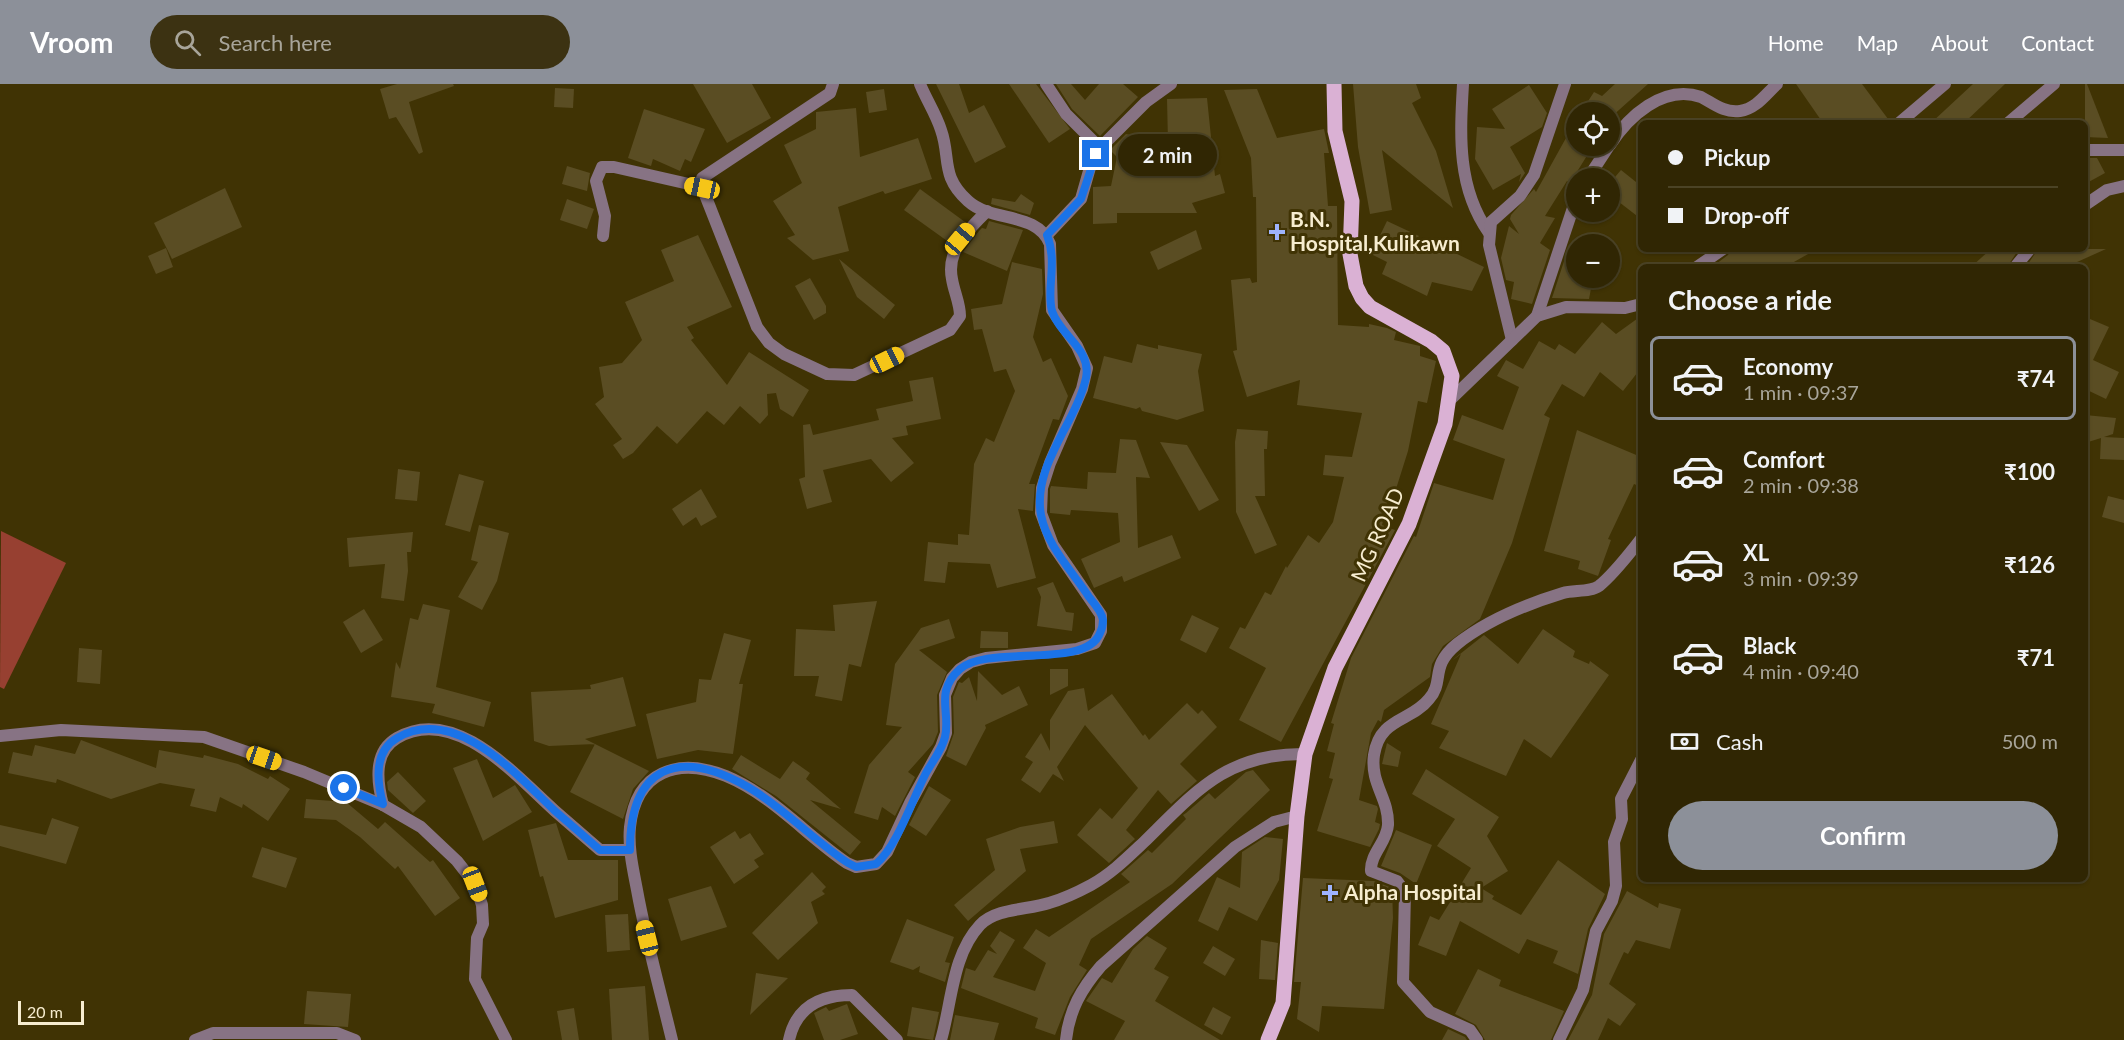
<!DOCTYPE html>
<meta charset="utf-8">
<style>
body{margin:0;font-family:Lato,sans-serif;background:#3c3212;color:#f1f3f6;height:100vh;display:flex;flex-direction:column;font-size:22px;white-space:nowrap}
*{box-sizing:border-box;margin:0}
p{font-size:20px;color:#a8a59a}
.icon{flex:none;width:33px;height:33px;fill:none;stroke:currentColor;stroke-width:2;stroke-linecap:round;stroke-linejoin:round}
.map{position:relative;flex:1;overflow:hidden}
.panel{position:absolute;left:1638px;top:180px;width:450px;height:618px;display:flex;flex-direction:column;background:#302603;border-radius:9px;box-shadow:0 2px 4px #0004,0 0 0 2px #4b4325}
.panel>*{flex:none}
.top-card{position:absolute;left:1638px;top:36px;width:450px;height:132px;border-radius:9px;box-shadow:0 2px 4px #0004,0 0 0 2px #4b4325;display:grid;align-content:center;height:132px;padding:0 30px;background:#302603}
.buttons{position:absolute;left:1566px;top:18px;display:grid;gap:12px}
.buttons a{display:grid;place-items:center;width:54px;height:54px;border-radius:50%;background:#302603;box-shadow:0 2px 4px #0004,0 0 0 2px #4b4325;font-size:30px}
.scale{position:absolute;left:18px;bottom:15px;width:66px;box-sizing:border-box;padding-left:6px;border:3px solid #f7edd0;border-top:0;font-size:16px;line-height:21px;white-space:nowrap;color:#f7edd0;-webkit-text-stroke:4px #403304;paint-order:stroke}
.end{position:absolute;width:27px;height:27px;margin:-14px;border:8px solid #1a73e8;background:#fff;box-shadow:0 0 0 3px #fff}
.from{border-radius:50%}
.bubble{position:absolute;height:42px;border-radius:21px;background:#302603;box-shadow:0 2px 4px #0004,0 0 0 2px #4b4325;font-size:20px;font-weight:700;line-height:42px;text-align:center}
.car{position:absolute;width:18px;height:36px;margin:-18px -9px;border-radius:8px;box-shadow:0 0 4px 2px #0007;background:linear-gradient(#f5c518 24%,#345 0 40%,#f5c518 0 76%,#345 0 86%,#f5c518 0)}
.top-card b{display:flex;align-items:center;gap:21px;height:57px;font-size:22px}
.top-card b+b{border-top:2px solid #4b4325}
.top-card i{width:15px;height:15px;background:#f1f3f6}
ul{padding:0;list-style:none}
li{display:flex;align-items:center;gap:18px;height:84px;margin:0 12px 9px;padding:0 18px;border:3px solid transparent;border-radius:9px}
li div{flex:1}
li b{display:block;font-size:22px}
li em{font-style:normal;font-weight:700}
li.selected{border-color:#8c9099}
li>.icon{width:54px;height:54px;stroke-width:1.5}
h2{padding:0 30px;font-size:27px;line-height:72px}
.pay{display:flex;align-items:center;gap:15px;height:66px;padding:0 30px;font-size:22px}
.pay p{margin-inline-start:auto}
.cta{display:flex;gap:12px;margin-top:auto;padding:12px 30px}
.cta a{flex:1;height:69px;border-radius:36px;background:#8c9099;color:#fff;font-size:24px;font-weight:700;line-height:69px;text-align:center}
header{display:flex;align-items:center;gap:36px;box-sizing:border-box;height:84px;padding:0 30px;background:#8c9099;color:#fff}
header strong{font-size:28px}
nav{display:flex;gap:33px;margin-inline-start:auto;font-size:21px}
.search{width:420px;height:54px;background:#3c3212;display:flex;align-items:center;gap:15px;box-sizing:border-box;padding:0 21px;border-radius:33px;color:#a8a59a;font-size:22px}
.map>svg:first-child{display:block}
</style>
<header>
<strong>Vroom</strong>
<div class="search"><svg class="icon" aria-label="search" viewBox="0 0 24 24"><circle cx="10" cy="10" r="6"/><path d="M15 15l6 6"/></svg>Search here</div>
<nav><a>Home</a><a>Map</a><a>About</a><a>Contact</a></nav>
</header>
<div class="map">
<svg width="2124" height="956" viewBox="0 0 2124 956">
<rect width="100%" height="100%" fill="#403304"/>
<!-- green -->
<polygon fill="#974031" points="1,447 66,479 4,605 0,603"/>
<!-- building -->
<g fill="#5a4d23">
<polygon points="397,0 453,0 454,2 409,18 423,68 419,70 396,33 389,35 380,5"/>
<polygon points="693,0 752,0 771,34 727,59"/>
<polygon points="936,0 959,0 969,29 984,21 1006,63 975,79"/>
<polygon points="1009,0 1036,0 1070,45 1049,59"/>
<polygon points="1056,0 1071,0 1085,16 1099,0 1123,0 1138,13 1100,52 1072,25"/>
<polygon points="1353,0 1416,0 1421,14 1412,19 1436,67 1453,124 1382,66 1392,126 1370,130 1358,63"/>
<polygon points="1615,0 1648,0 1610,34 1610,28 1581,28 1594,8 1602,12"/>
<polygon points="1796,0 1862,0 1891,39 1823,39"/>
<polygon points="1973,0 2005,0 1964,39 1931,39"/>
<polygon points="2085,0 2087,0 2108,54 2085,53"/>
<polygon points="1529,1 1547,29 1542,43 1510,63 1525,89 1519,98 1521,90 1493,106 1475,75 1477,43 1505,45 1492,25"/>
<polygon points="555,4 574,5 573,24 554,23"/>
<polygon points="884,5 887,26 869,29 866,8"/>
<polygon points="1257,5 1277,54 1324,45 1329,69 1324,69 1328,122 1337,122 1338,241 1369,243 1369,240 1387,244 1396,248 1394,256 1420,262 1420,272 1436,277 1427,319 1418,317 1408,367 1396,405 1391,404 1382,441 1395,446 1281,658 1239,636 1266,584 1229,564 1240,543 1245,545 1265,508 1271,511 1286,482 1287,484 1308,451 1319,459 1333,438 1344,393 1323,391 1325,371 1352,373 1362,329 1297,321 1300,296 1247,313 1233,267 1237,266 1231,196 1250,194 1252,199 1257,198 1256,113 1253,113 1251,74 1224,6"/>
<polygon points="1207,14 1215,92 1220,90 1225,109 1192,119 1197,129 1117,129 1117,139 1093,140 1093,103 1111,102 1117,73 1110,66 1126,50 1168,58 1167,15"/>
<polygon points="856,24 860,73 918,54 932,95 885,110 883,107 838,123 849,167 813,176 787,154 795,151 773,117 802,99 784,61 816,45 816,28"/>
<polygon points="644,25 705,45 691,78 685,75 680,87 653,75 651,82 628,74"/>
<polygon points="1576,36 1576,62 1593,62 1570,99 1567,97 1545,132 1555,134 1540,159 1550,166 1532,220 1511,215 1514,198 1506,196 1501,174 1509,142 1519,150 1510,135 1511,131 1534,105 1536,108"/>
<polygon points="2085,74 2097,74 2105,89 2085,100"/>
<polygon points="567,82 590,89 587,107 562,100"/>
<polygon points="1621,86 1641,102 1641,135 1610,111 1610,99"/>
<polygon points="225,104 242,143 172,175 154,139"/>
<polygon points="920,105 965,138 950,159 904,126"/>
<polygon points="1021,110 1034,119 1030,131 991,120 992,114 1015,118"/>
<polygon points="567,115 594,125 587,145 560,136"/>
<polygon points="989,137 1023,146 1007,187 963,168 979,147 982,144 986,145"/>
<polygon points="1387,137 1419,152 1411,160 1424,154 1484,183 1472,207 1432,198 1427,212 1382,190 1387,178 1371,170"/>
<polygon points="1196,146 1202,165 1158,186 1150,168"/>
<polygon points="698,151 732,223 687,243 694,254 691,256 727,301 749,268 809,306 793,333 780,325 776,309 767,310 768,331 760,340 740,322 724,341 707,327 677,360 657,342 633,369 623,375 613,361 622,355 595,320 604,313 599,283 622,279 642,256 625,218 674,197 661,166"/>
<polygon points="166,164 173,183 156,190 148,172"/>
<polygon points="1568,165 1576,165 1576,194 1593,194 1589,215 1552,214"/>
<polygon points="1731,165 1817,165 1785,183 1718,183 1716,180 1728,171"/>
<polygon points="1991,165 2019,165 2007,183 1971,183"/>
<polygon points="2038,165 2106,165 2066,183 2026,183"/>
<polygon points="839,175 895,221 884,235 857,213"/>
<polygon points="1012,178 1042,185 1043,210 1033,253 1043,278 1051,274 1068,312 1059,336 1053,335 1029,400 1035,400 1033,427 1018,425 1036,494 997,504 990,480 948,478 945,499 924,497 928,458 958,461 958,450 969,451 974,380 986,354 994,358 1015,307 1006,285 994,288 982,245 974,246 971,225 1002,220"/>
<polygon points="810,194 826,222 826,229 814,236 795,202"/>
<polygon points="1641,232 1641,284 1623,307 1600,288 1584,313 1562,300 1544,331 1550,334 1512,459 1480,535 1443,562 1432,580 1430,593 1384,626 1381,638 1378,636 1371,649 1359,716 1377,722 1378,725 1375,738 1380,740 1379,745 1370,763 1317,747 1333,695 1329,694 1335,669 1327,667 1334,640 1331,639 1351,574 1414,452 1416,453 1434,399 1493,416 1505,375 1453,356 1462,331 1503,346 1519,303 1497,292 1506,276 1523,285 1539,257 1555,266 1559,260 1575,270 1602,238 1616,250"/>
<polygon points="2090,235 2109,243 2093,276 2119,288 2106,315 2085,305 2085,246"/>
<polygon points="1137,260 1158,265 1158,261 1202,270 1198,287 1204,327 1177,336 1142,327 1140,323 1136,325 1093,314 1104,272 1132,279"/>
<polygon points="933,293 941,335 906,342 908,351 892,354 914,379 891,398 871,375 823,386 832,418 807,425 799,395 805,393 803,341 810,340 813,351 879,336 876,325 913,317 909,297"/>
<polygon points="2085,331 2116,334 2113,350 2104,353 2124,354 2124,376 2100,375 2101,354 2085,359"/>
<polygon points="1237,345 1268,347 1267,365 1264,365 1265,412 1255,412 1277,461 1255,470 1236,428 1235,358"/>
<polygon points="1577,346 1641,373 1641,403 1634,400 1608,455 1611,456 1598,492 1578,485 1580,477 1544,467"/>
<polygon points="1120,355 1136,356 1150,394 1136,393 1138,464 1172,451 1181,474 1124,498 1122,492 1094,504 1081,475 1120,458 1118,429 1071,426 1070,431 1050,429 1050,405 1051,402 1087,405 1088,388 1116,389"/>
<polygon points="1160,358 1187,361 1219,416 1199,427"/>
<polygon points="398,385 420,388 417,417 395,415"/>
<polygon points="459,390 484,397 470,448 445,441"/>
<polygon points="701,405 717,433 701,442 696,433 683,442 672,425"/>
<polygon points="2108,412 2124,416 2124,439 2102,433"/>
<polygon points="479,441 509,449 497,497 482,526 458,513 478,478 471,476"/>
<polygon points="413,448 411,468 407,468 408,487 404,517 381,514 385,480 349,483 347,454"/>
<polygon points="1053,498 1066,528 1074,529 1072,547 1037,542 1041,513 1037,504"/>
<polygon points="877,517 861,583 849,580 842,617 815,612 819,592 794,592 796,545 835,547 833,521"/>
<polygon points="423,520 450,526 436,603 491,618 484,643 432,629 435,620 391,613 396,578 400,585 410,534 418,536"/>
<polygon points="364,525 383,556 361,569 343,538"/>
<polygon points="1192,531 1219,544 1206,569 1180,556"/>
<polygon points="949,535 955,554 919,566 947,588 937,611 938,648 933,660 908,688 915,693 895,732 882,723 878,736 854,729 869,681 902,643 886,641 895,580 921,544"/>
<polygon points="1543,545 1575,567 1573,573 1589,580 1590,577 1609,591 1551,674 1524,655 1506,692 1439,664 1449,647 1431,640 1461,570 1453,576 1455,574 1484,551 1518,580"/>
<polygon points="981,547 1008,548 1008,564 980,564"/>
<polygon points="724,549 751,556 739,600 743,600 733,670 698,666 657,675 646,630 696,618 699,595 711,596"/>
<polygon points="79,564 102,566 100,600 77,598"/>
<polygon points="1050,585 1068,585 1068,602 1050,611"/>
<polygon points="978,587 1002,611 1019,602 1028,621 985,641 986,644 966,682 946,672 954,649 953,613 959,598 962,599 969,593 977,617"/>
<polygon points="623,593 636,642 585,655 649,687 633,705 623,735 570,708 595,660 549,662 534,657 531,608 591,605 590,601"/>
<polygon points="1084,604 1088,627 1112,610 1143,652 1145,650 1149,656 1187,619 1198,630 1202,626 1217,643 1180,680 1197,697 1171,720 1158,706 1126,746 1135,755 1109,779 1077,751 1100,724 1112,735 1138,704 1085,641 1057,683 1064,697 1053,690 1040,709 1021,696 1033,678 1025,673 1041,649 1050,667 1050,636 1068,607"/>
<polygon points="81,656 156,684 159,666 203,674 204,671 238,680 268,695 270,692 290,705 268,737 243,720 242,724 220,713 216,728 190,722 195,705 160,699 111,715 57,695 56,699 8,689 13,668 32,672 35,661 75,670"/>
<polygon points="1387,659 1401,668 1398,683 1382,680"/>
<polygon points="741,671 780,695 793,677 810,689 806,695 841,725 810,716 861,758 850,771 776,712 732,685"/>
<polygon points="477,675 493,714 515,701 532,728 483,757 453,684"/>
<polygon points="1426,685 1499,733 1487,752 1508,787 1481,804 1494,812 1492,815 1521,831 1558,776 1605,810 1588,845 1578,890 1553,879 1558,867 1527,855 1519,870 1460,837 1446,872 1418,861 1430,832 1439,836 1471,784 1437,762 1455,735 1412,710"/>
<polygon points="1253,686 1270,706 1172,800 1091,855 1079,881 1087,886 1070,913 1055,951 1035,944 1038,934 961,904 966,884 975,887 988,866 997,870 990,862 1000,847 1015,856 993,893 1035,907 1046,879 1023,864 1036,845 1049,853 1130,798 1121,790 1148,766 1152,769 1186,735 1183,731 1186,729 1209,709 1215,715 1246,688"/>
<polygon points="398,688 426,717 413,729 388,706 387,698"/>
<polygon points="929,702 951,716 926,752 909,741"/>
<polygon points="306,715 346,718 378,745 385,738 430,778 433,776 460,814 435,832 398,782 395,785 360,753 336,736 304,734"/>
<polygon points="52,734 79,743 66,780 0,762 0,741 46,751"/>
<polygon points="1054,737 1058,759 1020,765 1026,787 968,837 954,821 995,786 986,755 1020,743"/>
<polygon points="556,739 568,776 618,776 618,816 555,834 543,792 540,793 528,746"/>
<polygon points="1396,746 1432,761 1416,800 1400,789 1381,782"/>
<polygon points="735,747 740,755 750,749 764,770 754,776 759,783 734,800 710,763"/>
<polygon points="1265,753 1283,755 1279,796 1257,837 1229,823 1218,847 1198,837 1217,793 1240,804 1242,768"/>
<polygon points="262,763 297,774 286,804 252,793"/>
<polygon points="812,788 826,803 822,807 825,810 811,818 818,839 778,876 752,849"/>
<polygon points="1303,794 1374,797 1392,804 1393,834 1384,925 1322,922 1319,948 1297,935 1301,898 1294,898"/>
<polygon points="711,802 727,843 681,857 668,815"/>
<polygon points="1627,807 1658,824 1659,819 1681,825 1670,865 1636,856 1628,870 1624,868 1609,900 1636,920 1620,942 1608,934 1598,956 1568,956 1592,911 1604,850"/>
<polygon points="628,830 630,866 607,868 605,831"/>
<polygon points="907,835 954,853 945,878 950,879 945,898 919,888 920,882 913,886 890,878"/>
<polygon points="1147,852 1167,864 1154,885 1169,893 1155,917 1220,956 1114,956 1125,937 1086,917 1102,894 1112,899 1133,865"/>
<polygon points="1261,856 1278,859 1275,896 1259,895"/>
<polygon points="1213,862 1235,875 1225,892 1203,879"/>
<polygon points="1478,885 1501,896 1499,902 1564,927 1551,956 1485,956 1476,941 1455,930"/>
<polygon points="756,889 788,894 750,931"/>
<polygon points="645,902 649,956 612,956 609,905"/>
<polygon points="307,907 351,910 348,943 304,940"/>
<polygon points="847,920 858,950 840,956 824,956 814,929 826,923 829,927"/>
<polygon points="912,923 939,928 933,956 907,952"/>
<polygon points="1213,923 1231,933 1222,951 1204,941"/>
<polygon points="574,924 579,956 562,956 557,927"/>
<polygon points="955,931 999,939 994,956 950,956"/>
<polygon points="1448,945 1465,953 1467,956 1442,956"/>
</g>
<g fill="none" stroke-linecap="round" stroke-linejoin="round">
<!-- street -->
<g stroke="#877384" stroke-width="12">
<path d="M 833,0 L 830,9 L 702,94 L 702,103 L 757,243 L 769,259 L 784,270 L 827,290 L 854,291 L 950,246 L 960,232 C 960,219 954,208 952,195 C 946,166 968,146 987,127"/>
<polyline points="1046,0 1066,30 1100,64"/>
<path d="M 1463,0 C 1460,52 1457,104 1489,149"/>
<polyline points="1899,39 1945,0"/>
<polyline points="2008,39 2054,0"/>
<path d="M 1610,61 C 1628,33 1663,0 1701,13 C 1714,20 1724,29 1740,27 C 1756,25 1766,10 1777,0"/>
<polyline points="2085,66 2124,66"/>
<polyline points="1588,94 1609,62"/>
<polyline points="2085,121 2107,106 2124,102"/>
<polyline points="1047,151 1081,115 1091,80 1103,61 1146,18 1171,0"/>
<polyline points="603,152 605,132 596,97 602,83 614,83 702,103"/>
<polyline points="1697,183 1723,165"/>
<polyline points="2015,183 2030,165"/>
<polyline points="1537,232 1576,115"/>
<polyline points="1512,256 1489,161 1491,138 1520,112 1534,91 1565,0"/>
<polyline points="1449,317 1537,232 1566,223 1625,224 1641,220"/>
<polyline points="0,652 61,646 204,653 304,688 383,721 421,743 457,777 475,800 482,821 483,840 477,854 475,895 506,956"/>
<path d="M 383,721 C 377,698 373,668 397,654 C 455,620 516,692 555,727 C 570,740 585,753 600,766 L 630,766"/>
<polyline points="195,956 213,949 337,949 355,956"/>
<path d="M 672,956 C 660,906 646,856 637,806 C 633,785 628,764 630,743 C 636,687 678,673 726,692 C 772,711 807,752 847,779 L 856,783 L 876,780 L 887,768 L 910,719 L 941,663 L 946,649 L 945,611 L 952,594 L 960,585 L 971,578 L 986,574 L 1077,565 L 1095,559 L 1101,547 L 1101,531 L 1053,461 L 1041,429 L 1042,404 L 1050,379 L 1082,305 L 1087,284 L 1077,262 L 1052,226 L 1050,160 C 1037,127 992,139 968,117 C 940,92 951,74 941,46 C 936,30 926,15 920,0"/>
<path d="M 789,956 C 796,923 820,911 852,911 L 897,956"/>
<path d="M 941,956 C 952,918 952,871 980,841 C 996,824 1028,826 1049,819 C 1063,815 1078,808 1091,801 C 1111,790 1127,774 1144,758 C 1196,707 1227,669 1305,670"/>
<path d="M 1066,956 C 1069,926 1082,904 1101,882 L 1235,763 L 1274,738 L 1297,732"/>
<path d="M 1477,956 L 1470,946 L 1430,928 L 1403,898 L 1405,808 L 1397,797 L 1371,787 C 1370,770 1387,758 1388,741 C 1389,714 1370,700 1374,671 C 1380,633 1411,638 1429,615 C 1445,597 1429,583 1457,560 C 1486,537 1527,520 1563,509 C 1573,506 1591,508 1599,502 C 1614,490 1629,470 1641,455"/>
<polyline points="1559,956 1583,906 1596,847 1612,817 1616,802 1614,758 1622,735 1621,715 1641,676"/>
</g>
<!-- primary -->
<polyline stroke="#dab1d4" stroke-width="15" points="1268,956 1283,919 1297,732 1305,670 1335,584 1409,440 1445,340 1452,292 1443,267 1431,257 1370,223 1362,214 1356,202 1350,170 1352,117 1335,47 1334,0"/>
</g>
<g fill="none" stroke-linecap="round" stroke-linejoin="round">
<!-- route -->
<path stroke="#1a73e8" stroke-width="8" d="M 344,704 L 383,720 C 377,698 373,668 397,654 C 455,620 517,691 555,727 C 570,740 585,753 600,766 L 630,766 C 630,682 678,663 748,703 C 784,724 813,756 848,779 L 856,783 L 876,780 C 898,761 912,716 926,689 C 932,678 942,666 945,653 C 951,628 934,608 960,585 C 988,560 1086,586 1100,549 C 1102,545 1103,540 1103,536 C 1102,528 1094,519 1089,513 C 1072,487 1047,462 1041,431 C 1032,382 1076,339 1086,294 C 1092,265 1060,252 1052,227 C 1046,205 1058,179 1047,151 L 1081,115 L 1096,70"/>
</g>
<!-- markers -->
<g fill="#9eb3fd" stroke="#403304" stroke-width="2">
<path d="M1274 139h6v6h6v6h-6v6h-6v-6h-6v-6h6z"/>
<path d="M1327 800h6v6h6v6h-6v6h-6v-6h-6v-6h6z"/>
</g>
<g text-anchor="middle" stroke-width="6" stroke-linejoin="round" paint-order="stroke">
<!-- poi labels -->
<g font-size="21" font-weight="bold" fill="#f7edd0" stroke="#403304" text-anchor="start">
<text x="1290" y="143">B.N.<tspan x="1290" dy="24">Hospital,Kulikawn</tspan></text>
<text x="1344" y="816">Alpha Hospital</text>
</g>
<!-- street labels -->
<g font-size="21" fill="#f7edd0" stroke="#403304">
<text transform="translate(1378 451) rotate(-66)" y="7">MG ROAD</text>
</g>
</g>
</svg>
<div class="buttons">
<a><svg class="icon" aria-label="locate" viewBox="0 0 24 24"><circle cx="12" cy="12" r="6"/><path d="M12 2v4M12 18v4M2 12h4M18 12h4"/></svg></a>
<a>+</a>
<a>−</a>
</div>
<div class="scale">20 m</div>
<i class="end from" style="left:344px;top:704px"></i>
<i class="end" style="left:1096px;top:70px"></i>
<div class="bubble" style="left:1118px;top:50px;width:99px">2 min</div>
<i class="car" style="left:702px;top:104px;rotate:282deg"></i>
<i class="car" style="left:960px;top:155px;rotate:40deg"></i>
<i class="car" style="left:887px;top:276px;rotate:64deg"></i>
<i class="car" style="left:264px;top:674px;rotate:109deg"></i>
<i class="car" style="left:475px;top:800px;rotate:159deg"></i>
<i class="car" style="left:647px;top:854px;rotate:346deg"></i>
<div class="top-card">
<b><i class="from"></i>Pickup</b>
<b><i></i>Drop-off</b>
</div>
<section class="panel">
<h2>Choose a ride</h2>
<ul>
<li class="selected"><svg class="icon" aria-label="car" viewBox="0 0 24 24"><path d="M5 17H2v-5l4-1 3-4h7l3 4 3 1v5h-3M9 17h6M6 11h13"/><circle cx="7" cy="17" r="2"/><circle cx="17" cy="17" r="2"/></svg><div><b>Economy</b><p>1 min · 09:37</p></div><em>₹74</em></li>
<li><svg class="icon" aria-label="car" viewBox="0 0 24 24"><path d="M5 17H2v-5l4-1 3-4h7l3 4 3 1v5h-3M9 17h6M6 11h13"/><circle cx="7" cy="17" r="2"/><circle cx="17" cy="17" r="2"/></svg><div><b>Comfort</b><p>2 min · 09:38</p></div><em>₹100</em></li>
<li><svg class="icon" aria-label="car" viewBox="0 0 24 24"><path d="M5 17H2v-5l4-1 3-4h7l3 4 3 1v5h-3M9 17h6M6 11h13"/><circle cx="7" cy="17" r="2"/><circle cx="17" cy="17" r="2"/></svg><div><b>XL</b><p>3 min · 09:39</p></div><em>₹126</em></li>
<li><svg class="icon" aria-label="car" viewBox="0 0 24 24"><path d="M5 17H2v-5l4-1 3-4h7l3 4 3 1v5h-3M9 17h6M6 11h13"/><circle cx="7" cy="17" r="2"/><circle cx="17" cy="17" r="2"/></svg><div><b>Black</b><p>4 min · 09:40</p></div><em>₹71</em></li>
</ul>
<div class="pay"><svg class="icon" aria-label="cash" viewBox="0 0 24 24"><path d="M3 7h18v10H3z"/><circle cx="12" cy="12" r="2"/></svg>Cash<p>500 m</p></div>
<div class="cta"><a>Confirm</a></div>
</section>
</div>
